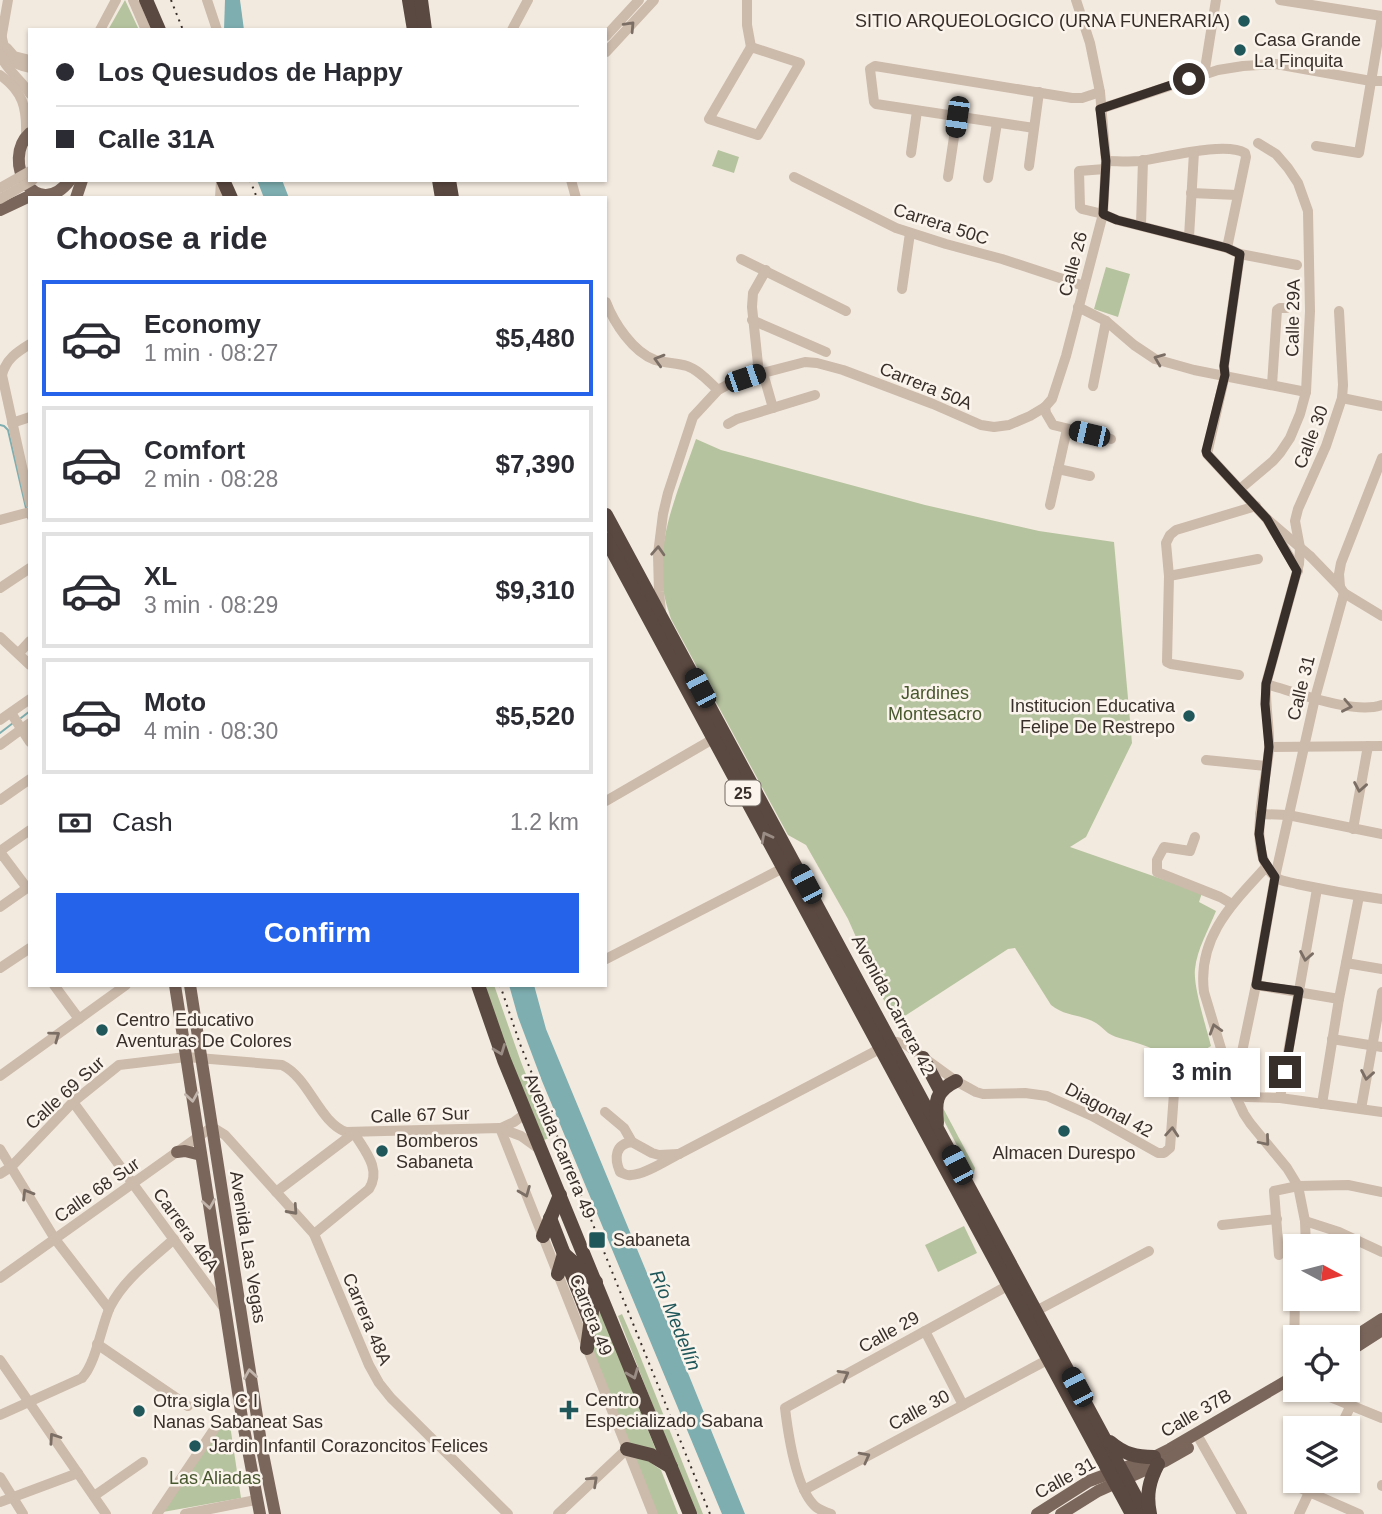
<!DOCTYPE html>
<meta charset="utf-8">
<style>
body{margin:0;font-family:Arial,sans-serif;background:#f2f2f3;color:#2b2b33;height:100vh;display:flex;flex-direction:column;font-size:26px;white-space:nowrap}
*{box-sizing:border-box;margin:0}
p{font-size:23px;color:#7c7c81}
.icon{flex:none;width:38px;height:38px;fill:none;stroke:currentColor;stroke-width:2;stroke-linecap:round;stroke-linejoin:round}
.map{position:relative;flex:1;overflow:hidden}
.drawer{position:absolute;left:28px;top:196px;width:579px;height:791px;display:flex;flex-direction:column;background:#fff;border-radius:0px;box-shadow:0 2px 5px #0004}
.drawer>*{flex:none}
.top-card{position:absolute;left:28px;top:28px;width:579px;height:154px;border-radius:0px;box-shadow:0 2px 5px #0004;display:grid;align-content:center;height:154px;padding:0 28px;background:#fff}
.needle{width:46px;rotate:97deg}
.buttons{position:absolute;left:1283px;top:1234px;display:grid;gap:14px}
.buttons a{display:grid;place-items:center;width:77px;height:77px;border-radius:0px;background:#fff;box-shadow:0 2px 5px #0004;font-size:35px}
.end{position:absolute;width:32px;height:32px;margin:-16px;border:9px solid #392f2a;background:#fff;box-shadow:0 0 0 4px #fff}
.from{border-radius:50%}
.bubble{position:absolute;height:49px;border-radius:0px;background:#fff;box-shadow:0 2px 5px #0004;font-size:23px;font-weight:600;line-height:49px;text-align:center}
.car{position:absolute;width:21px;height:42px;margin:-21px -10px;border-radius:9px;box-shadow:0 0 5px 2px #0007;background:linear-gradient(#222 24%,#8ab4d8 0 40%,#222 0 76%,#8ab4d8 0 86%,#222 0)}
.top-card b{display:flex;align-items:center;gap:24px;height:66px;font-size:26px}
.top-card b+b{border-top:2px solid #e1e1e2}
.top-card i{width:18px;height:18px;background:#2b2b33}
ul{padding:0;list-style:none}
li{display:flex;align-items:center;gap:21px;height:116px;margin:0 14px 10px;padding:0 14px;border:4px solid #e1e1e2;border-radius:0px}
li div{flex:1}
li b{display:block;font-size:26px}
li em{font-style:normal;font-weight:600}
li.on{border-color:#2563eb}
li>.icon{width:63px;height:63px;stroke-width:1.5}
h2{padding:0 28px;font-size:32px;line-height:84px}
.pay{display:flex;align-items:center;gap:18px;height:77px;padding:0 28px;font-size:26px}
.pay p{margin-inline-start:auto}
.cta{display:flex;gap:14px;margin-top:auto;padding:14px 28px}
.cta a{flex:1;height:80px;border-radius:0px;background:#2563eb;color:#fff;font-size:28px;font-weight:600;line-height:80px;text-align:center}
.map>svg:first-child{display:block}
</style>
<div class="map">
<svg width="1382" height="1514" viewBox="0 0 1382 1514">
<rect width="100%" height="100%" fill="#f3eadf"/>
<!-- green -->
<g fill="#b6c39f">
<polygon points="125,0 139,30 108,30"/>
<polygon points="718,150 739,157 734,173 712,166"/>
<polygon points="1106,267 1130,274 1118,317 1094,309"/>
<path d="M 696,439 L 721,450 L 925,505 L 1039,531 L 1114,542 L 1132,743 L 1086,837 L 1070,847 L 1202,893 L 1199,902 L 1216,911 C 1209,929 1197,949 1195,969 C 1193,987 1206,1026 1211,1046 C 1182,1065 1169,1054 1140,1044 C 1130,1040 1117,1039 1108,1033 C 1104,1030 1101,1026 1096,1023 C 1081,1014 1066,1017 1051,1005 L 1015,948 L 1008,949 L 894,1023 L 848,919 L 806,845 L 788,835 L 671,619 C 668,609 664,598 663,587 C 656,537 680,486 696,439 Z"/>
<polygon points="485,985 494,985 521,1062 551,1137 544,1140 504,1045"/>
<polygon points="943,1108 975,1168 973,1176 942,1117"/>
<polygon points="964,1226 977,1253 938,1272 925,1245"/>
<polygon points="597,1301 657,1453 629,1445 590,1348"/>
<polygon points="622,1314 636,1346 703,1514 695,1514 618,1316"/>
<polygon points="230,1425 241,1498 163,1512 221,1427"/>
<polygon points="634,1456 648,1461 661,1470 678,1514 657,1514"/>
</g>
<!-- water -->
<g fill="#7eaeb0">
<polygon points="225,0 240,0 244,30 224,30"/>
<polygon points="257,180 282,180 289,198 264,198"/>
<polygon points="509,985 534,985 546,1029 673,1336 745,1514 722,1514 542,1081 518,1017"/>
</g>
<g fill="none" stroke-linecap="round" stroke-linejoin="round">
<!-- stream -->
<g stroke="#7eaeb0" stroke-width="2">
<polyline points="0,425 4,426 8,430 26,508"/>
<polyline points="28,517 30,523"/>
<polyline points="21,718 30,711"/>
<polyline points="0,733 13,723"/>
</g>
<!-- minor -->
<g stroke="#ccbaab" stroke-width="10">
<polyline points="133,0 146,30"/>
<polyline points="207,0 217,30"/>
<polyline points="747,0 747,25 751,47"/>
<polyline points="1280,0 1382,16"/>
<polyline points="100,30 116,0"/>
<polyline points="512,30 528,0"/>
<path d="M 1,34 C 7,58 5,62 30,68"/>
<polyline points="606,36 639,0"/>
<polyline points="1,40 8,0"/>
<polygon points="751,47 800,63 758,135 709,119"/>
<polyline points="7,48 14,56 30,60"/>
<polyline points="606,52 654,0"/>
<path d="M 0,54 C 6,70 21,79 30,94"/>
<path d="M 0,75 C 23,91 27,108 26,135"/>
<polyline points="1204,75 1216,0"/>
<polyline points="1100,109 1218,70 1243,66 1276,64 1371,81 1382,81"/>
<polyline points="1034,128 876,104 874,102 870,69 875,66 1072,98 1082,98 1100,92"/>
<polyline points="1316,146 1359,153 1382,16"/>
<polyline points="911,153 917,111"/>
<path d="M 1106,161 C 1117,161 1128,162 1140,161 C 1164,158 1225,141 1245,153 L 1246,157 L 1227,248"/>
<polyline points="1029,166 1039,92"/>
<polyline points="1105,169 1079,171 1080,207 1082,209 1103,214 1117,220 1227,248 1240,254 1224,366 1225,375 1207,454 1267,519 1298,571"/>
<polyline points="794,177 896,228 946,244 1002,259 1084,286"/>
<polyline points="948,177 957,117"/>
<polyline points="988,178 997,123"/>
<polyline points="571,180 576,198"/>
<polyline points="1191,193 1237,195"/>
<polyline points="220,198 221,181"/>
<polyline points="1141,225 1143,160"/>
<polyline points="1189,237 1194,152"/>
<polyline points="1240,254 1297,265"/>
<polyline points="741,259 846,311"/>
<polyline points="902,289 910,233"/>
<path d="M 606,302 C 614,323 633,352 655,360 C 665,363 677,363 687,366 C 699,370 709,382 718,390"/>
<polyline points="1078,307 1106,321 1134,345 1155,359 1194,370 1306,392"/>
<path d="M 1339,311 L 1343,385 L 1342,398 L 1326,446 L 1298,509 L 1295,521 L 1300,548 L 1299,564 L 1266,684 C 1265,706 1270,728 1269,749 C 1267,781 1244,856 1277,878 C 1282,882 1291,882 1297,884 C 1325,890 1353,895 1382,899"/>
<polyline points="752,320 826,352"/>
<path d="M 30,344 C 17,352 6,359 2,375 L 30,503"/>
<polyline points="763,373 773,408"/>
<polyline points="759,374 752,307 753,293 766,270"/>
<polyline points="1272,385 1277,310 1280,308 1287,308"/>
<polyline points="1093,386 1106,321"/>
<polyline points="1342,398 1382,406"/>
<polyline points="1045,407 1046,413 1053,425 1111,439"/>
<polyline points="12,423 30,417"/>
<polyline points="728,424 737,419 815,395"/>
<polyline points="1058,469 1090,476"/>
<polyline points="1240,489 1273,461 1280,453 1290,438 1300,414 1306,392 1310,311 1308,211 1298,183 1288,168 1276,154 1258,143"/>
<polyline points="1050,505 1067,429"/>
<polyline points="0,520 30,512"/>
<polyline points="1310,556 1340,587 1344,593 1382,616"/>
<polyline points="1169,576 1258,559"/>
<polyline points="1340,587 1339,574 1341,563 1382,458"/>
<polyline points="0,588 30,568"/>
<polyline points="661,611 659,592 658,554 663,514 668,493 693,417 718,390 731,383 759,374 805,362 817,363 843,370 933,404 981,425 994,427 1009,425 1030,416 1045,407 1052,399 1066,356 1103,214 1106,161 1100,92 1090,43 1076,0"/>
<polyline points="0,637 30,665"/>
<polyline points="19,653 30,641"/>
<polyline points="1239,675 1171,664 1167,662 1169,576 1166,543 1170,535 1176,530 1256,506"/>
<path d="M 1266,684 C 1295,692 1354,715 1382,705"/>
<polyline points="11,713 30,742"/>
<polyline points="0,720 30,699"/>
<polyline points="0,745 30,723"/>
<polyline points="1269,747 1382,746"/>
<polyline points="1206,760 1266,766"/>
<polyline points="0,800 30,779"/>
<polyline points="606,801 713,739"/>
<polyline points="1260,814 1288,815 1382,834"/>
<polyline points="1353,829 1368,746"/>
<polyline points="1195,837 1190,851 1164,847 1157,860 1157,872 1220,897 1232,904"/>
<polyline points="0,851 30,830"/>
<polyline points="0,852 27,888"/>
<path d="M 1267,866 C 1233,903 1197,937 1204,992 L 1235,1095 L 1244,1114 L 1250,1123 L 1287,1168 L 1298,1186 L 1305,1221 L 1306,1246"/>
<polyline points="0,907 30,886"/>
<polyline points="606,959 783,868"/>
<polyline points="1346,963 1382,969"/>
<polyline points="0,968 30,948"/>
<polyline points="54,985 79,1019"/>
<polyline points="1256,985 1339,999"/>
<polyline points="1332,1039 1382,1047"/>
<polyline points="0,1076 126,985"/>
<polyline points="1235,1095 1238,1071 1256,985 1275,877 1315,698 1344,593"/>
<polyline points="1280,1098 1317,889"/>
<polyline points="73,1102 224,1308"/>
<polyline points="1322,1104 1339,999 1359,896"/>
<polyline points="1361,1109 1382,992"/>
<polyline points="605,1112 624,1128 632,1142"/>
<polyline points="500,1128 653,1514"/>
<polyline points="501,1128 514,1122 526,1113"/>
<path d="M 632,1142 L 652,1153 L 659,1155 L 679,1154 C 667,1160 644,1175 631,1175 C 626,1176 625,1174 620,1172 C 614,1158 615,1144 632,1142 Z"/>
<polyline points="0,1149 55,1239 109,1309"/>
<polyline points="679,1154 891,1043 897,1042 905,1044 956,1081 976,1092 983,1094 1025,1093 1047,1096 1092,1116 1158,1153 1164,1153 1170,1148 1174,1093 1194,1085 1203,1086 1215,1087 1246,1097 1280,1098 1382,1112"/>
<path d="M 0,1174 L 11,1167 L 73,1102 L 119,1065 L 186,1057 L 282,1065 C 309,1078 319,1122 346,1132 L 500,1128 L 521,1136 L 539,1149"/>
<polyline points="276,1192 354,1133"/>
<polyline points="1305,1221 1339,1232 1382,1252"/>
<polyline points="1222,1225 1277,1219"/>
<path d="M 314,1234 L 369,1189 C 382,1169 364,1150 354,1133"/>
<polyline points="1279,1255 1274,1191 1298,1186 1348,1185 1382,1192"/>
<polyline points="0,1278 212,1127 225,1135 314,1234 369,1365 379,1383 391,1398 508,1514"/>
<polyline points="1295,1292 1294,1358 1295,1375"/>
<polyline points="1036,1311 1149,1251"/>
<polyline points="925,1331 963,1405"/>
<polyline points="97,1344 188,1406"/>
<polyline points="0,1360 106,1514"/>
<polyline points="1313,1390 1382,1418"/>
<path d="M 0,1415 L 82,1378 C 96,1363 101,1327 110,1307 C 124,1279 151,1260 174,1239"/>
<polyline points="1340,1428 1351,1405"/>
<polyline points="1200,1440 1242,1514"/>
<polyline points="0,1477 23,1514"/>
<polyline points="1291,1484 1359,1514"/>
<polyline points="1382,1486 1382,1485"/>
<polyline points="804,1490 1049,1359"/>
<polyline points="94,1496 143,1462"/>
<polyline points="0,1502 78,1473"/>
<polyline points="157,1514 219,1422"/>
<polyline points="185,1514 256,1500"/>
<polyline points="558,1514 627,1449"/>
<path d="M 831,1514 C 825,1512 820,1510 816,1507 C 796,1490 788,1433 785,1408 L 1009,1285"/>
<polyline points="1299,1514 1315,1480"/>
</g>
<!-- major -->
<g stroke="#7b665b" stroke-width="12">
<path d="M 30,133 C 0,160 36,224 70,180"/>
<polyline points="76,198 82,180"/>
<polyline points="0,210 34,194"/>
<polyline points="175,985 242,1418 260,1514"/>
<polyline points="190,985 262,1449 275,1514"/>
<polyline points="177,1152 185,1151 201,1155"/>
<polyline points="1348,1341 1382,1319"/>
<polyline points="1348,1352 1382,1330"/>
<polyline points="1037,1514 1089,1481 1154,1457 1170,1449 1295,1376"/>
<polyline points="1061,1514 1098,1491 1165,1461 1188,1448"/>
</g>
<!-- highway -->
<g stroke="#5a4941" stroke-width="14">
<polyline points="146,0 159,30"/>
<polyline points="409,0 414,30"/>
<polyline points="421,0 425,30"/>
<polyline points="223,180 231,198"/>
<polyline points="439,180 442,198"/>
<polyline points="449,180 452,198"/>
<polyline points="606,515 1145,1514"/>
<polyline points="606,539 1132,1514"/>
<polyline points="478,985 504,1060 690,1514"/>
<polyline points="923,1058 941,1092"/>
<path d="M 937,1123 C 935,1102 935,1091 956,1081"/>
<polyline points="550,1218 590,1321"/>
<polyline points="543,1236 560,1195"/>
<polyline points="558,1274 564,1254 596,1282 587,1348"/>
<path d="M 1110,1442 C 1124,1454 1136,1457 1154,1457"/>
<polyline points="627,1449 651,1455 671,1467"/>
<path d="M 1150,1514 C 1146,1495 1149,1481 1158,1464"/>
</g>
<!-- rail -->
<g stroke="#392f2a" stroke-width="2" stroke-dasharray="2 5" stroke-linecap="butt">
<polyline points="171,0 183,30"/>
<polyline points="250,180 257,198"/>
<polyline points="500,985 520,1044 710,1514"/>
</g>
<!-- minor-bridge -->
<g stroke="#ccbaab" stroke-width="10">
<polyline points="0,188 30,171"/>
<polyline points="0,199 33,180"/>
<polyline points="1267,519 1310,556"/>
</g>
</g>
<!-- one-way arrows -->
<defs><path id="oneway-chevron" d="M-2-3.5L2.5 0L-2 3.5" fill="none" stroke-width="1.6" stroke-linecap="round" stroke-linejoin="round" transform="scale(1.75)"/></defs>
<g stroke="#7b6e64">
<use href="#oneway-chevron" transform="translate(630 26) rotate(-47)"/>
<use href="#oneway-chevron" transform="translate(1159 359) rotate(-158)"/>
<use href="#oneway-chevron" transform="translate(659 360) rotate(-164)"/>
<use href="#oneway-chevron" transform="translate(658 551) rotate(-87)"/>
<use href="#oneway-chevron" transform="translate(1347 706) rotate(11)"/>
<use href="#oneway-chevron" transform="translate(1360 787) rotate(100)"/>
<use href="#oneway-chevron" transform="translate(1306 956) rotate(100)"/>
<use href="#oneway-chevron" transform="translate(1215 1029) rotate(-107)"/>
<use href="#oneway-chevron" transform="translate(55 1036) rotate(-36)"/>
<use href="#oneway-chevron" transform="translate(1367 1075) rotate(100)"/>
<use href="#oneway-chevron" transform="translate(1172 1132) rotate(-86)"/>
<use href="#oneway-chevron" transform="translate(1265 1141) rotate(50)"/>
<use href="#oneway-chevron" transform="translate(525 1192) rotate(68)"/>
<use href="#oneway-chevron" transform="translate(27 1194) rotate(-121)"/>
<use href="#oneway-chevron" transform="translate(293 1210) rotate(48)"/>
<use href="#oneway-chevron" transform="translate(844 1375) rotate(-29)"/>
<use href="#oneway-chevron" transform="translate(54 1438) rotate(-124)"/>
<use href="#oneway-chevron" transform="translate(865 1457) rotate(-28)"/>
<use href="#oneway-chevron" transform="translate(593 1481) rotate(-43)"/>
</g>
<g stroke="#9a8d85">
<use href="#oneway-chevron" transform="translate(766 837) rotate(-118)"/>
<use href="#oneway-chevron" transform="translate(500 1050) rotate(69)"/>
<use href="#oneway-chevron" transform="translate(633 1374) rotate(68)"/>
</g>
<g stroke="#c1b4ab">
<use href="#oneway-chevron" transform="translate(192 1097) rotate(81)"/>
<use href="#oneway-chevron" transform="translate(209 1204) rotate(81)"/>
<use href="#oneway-chevron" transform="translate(250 1374) rotate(-99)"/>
</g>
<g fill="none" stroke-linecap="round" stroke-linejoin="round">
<!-- route -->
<polyline stroke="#392f2a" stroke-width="9" points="1189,79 1100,109 1106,161 1103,214 1117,220 1227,248 1240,254 1224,366 1225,375 1206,451 1207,454 1267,519 1297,571 1266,684 1265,704 1269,747 1259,834 1263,859 1275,877 1256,985 1299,991 1285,1072"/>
</g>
<!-- markers -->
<g fill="#1f575b" stroke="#faf4ec" stroke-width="2.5">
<circle cx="1244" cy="21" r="7"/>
<circle cx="1240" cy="50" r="7"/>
<circle cx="1189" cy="716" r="7"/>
<circle cx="102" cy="1030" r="7"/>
<circle cx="1064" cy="1131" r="7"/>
<circle cx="382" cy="1151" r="7"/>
<rect x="588" y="1231" width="18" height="18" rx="3.5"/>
<path d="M565.5 1399.5h7v7h7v7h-7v7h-7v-7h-7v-7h7z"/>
<circle cx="139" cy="1411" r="7"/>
<circle cx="195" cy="1446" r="7"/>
</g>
<g text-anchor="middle" stroke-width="5" stroke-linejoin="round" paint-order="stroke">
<!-- shield labels -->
<rect fill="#faf4ec" stroke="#736a64" stroke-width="2" x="725.5" y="780.5" width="35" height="25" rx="5"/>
<g font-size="16" font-weight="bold" fill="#392f2a">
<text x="743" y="799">25</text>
</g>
<!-- poi labels -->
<g font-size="18" fill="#392f2a" stroke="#faf4ec" text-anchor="start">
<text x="1230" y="27" text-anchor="end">SITIO ARQUEOLOGICO (URNA FUNERARIA)</text>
<text x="1254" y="46">Casa Grande<tspan x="1254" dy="21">La Finquita</tspan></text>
<text x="1175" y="712" text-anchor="end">Institucion Educativa<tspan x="1175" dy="21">Felipe De Restrepo</tspan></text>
<text x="116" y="1026">Centro Educativo<tspan x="116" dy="21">Aventuras De Colores</tspan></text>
<text x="396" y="1147">Bomberos<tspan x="396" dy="21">Sabaneta</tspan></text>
<text x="1064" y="1159" text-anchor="middle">Almacen Durespo</text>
<text x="613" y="1246">Sabaneta</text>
<text x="585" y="1406">Centro<tspan x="585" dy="21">Especializado Sabana</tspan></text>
<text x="153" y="1407">Otra sigla C I<tspan x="153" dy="21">Nanas Sabaneat Sas</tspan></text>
<text x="209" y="1452">Jardin Infantil Corazoncitos Felices</text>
</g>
<!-- street labels -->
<g font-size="18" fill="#392f2a" stroke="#faf4ec">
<text transform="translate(941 224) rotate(18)" y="6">Carrera 50C</text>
<text transform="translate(1073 264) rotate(-75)" y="6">Calle 26</text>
<text transform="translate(1293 318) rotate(-89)" y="6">Calle 29A</text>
<text transform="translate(926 386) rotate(22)" y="6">Carrera 50A</text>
<text transform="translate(1311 437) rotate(-69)" y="6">Calle 30</text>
<text transform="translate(1301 688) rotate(-76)" y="6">Calle 31</text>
<text transform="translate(893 1005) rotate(62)" y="6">Avenida Carrera 42</text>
<text transform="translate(65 1093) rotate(-42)" y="6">Calle 69 Sur</text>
<text transform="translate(1109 1110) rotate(28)" y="6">Diagonal 42</text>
<text transform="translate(420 1115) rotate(-2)" y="6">Calle 67 Sur</text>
<text transform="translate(560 1146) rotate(67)" y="6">Avenida Carrera 49</text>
<text transform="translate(97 1190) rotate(-35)" y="6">Calle 68 Sur</text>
<text transform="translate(186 1230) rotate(54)" y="6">Carrera 46A</text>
<text transform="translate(248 1247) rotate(81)" y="6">Avenida Las Vegas</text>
<text transform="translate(591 1315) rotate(68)" y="6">Carrera 49</text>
<text transform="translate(367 1319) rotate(67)" y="6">Carrera 48A</text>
<text transform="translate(889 1332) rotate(-29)" y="6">Calle 29</text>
<text transform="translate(919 1410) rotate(-28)" y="6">Calle 30</text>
<text transform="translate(1196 1413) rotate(-30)" y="6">Calle 37B</text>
<text transform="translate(1065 1478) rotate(-29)" y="6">Calle 31</text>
</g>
<!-- park labels -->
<g font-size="18" fill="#48582e" stroke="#faf4ec">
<text x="935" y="699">Jardines<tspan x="935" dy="21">Montesacro</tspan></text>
<text x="215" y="1484">Las Aliadas</text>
</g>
<!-- water labels -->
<g font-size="19" font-style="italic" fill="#1f575b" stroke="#faf4ec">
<text transform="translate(676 1320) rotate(68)" y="7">Río Medellín</text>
</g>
</g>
</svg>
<div class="buttons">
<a><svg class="needle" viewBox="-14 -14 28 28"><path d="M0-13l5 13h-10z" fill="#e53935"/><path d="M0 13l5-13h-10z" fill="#7c7c81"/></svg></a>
<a><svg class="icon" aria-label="locate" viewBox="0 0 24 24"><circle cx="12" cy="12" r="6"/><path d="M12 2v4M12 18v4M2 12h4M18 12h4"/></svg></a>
<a><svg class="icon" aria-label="layers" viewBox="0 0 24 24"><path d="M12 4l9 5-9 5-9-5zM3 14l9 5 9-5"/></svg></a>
</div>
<i class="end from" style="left:1189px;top:79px"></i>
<i class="end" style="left:1285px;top:1072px"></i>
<div class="bubble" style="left:1144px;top:1048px;width:116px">3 min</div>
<i class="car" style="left:957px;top:117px;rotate:188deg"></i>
<i class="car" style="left:745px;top:378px;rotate:71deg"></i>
<i class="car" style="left:1089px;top:434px;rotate:283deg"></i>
<i class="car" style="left:700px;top:688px;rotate:332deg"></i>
<i class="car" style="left:806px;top:884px;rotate:332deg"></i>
<i class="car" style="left:957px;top:1165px;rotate:332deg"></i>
<i class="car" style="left:1077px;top:1387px;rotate:332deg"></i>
<div class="top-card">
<b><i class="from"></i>Los Quesudos de Happy</b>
<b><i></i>Calle 31A</b>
</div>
<section class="drawer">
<h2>Choose a ride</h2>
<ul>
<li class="on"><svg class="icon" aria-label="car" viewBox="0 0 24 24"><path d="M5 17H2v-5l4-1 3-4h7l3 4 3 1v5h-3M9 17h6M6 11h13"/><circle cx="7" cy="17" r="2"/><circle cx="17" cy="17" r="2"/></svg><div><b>Economy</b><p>1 min · 08:27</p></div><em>$5,480</em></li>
<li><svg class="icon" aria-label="car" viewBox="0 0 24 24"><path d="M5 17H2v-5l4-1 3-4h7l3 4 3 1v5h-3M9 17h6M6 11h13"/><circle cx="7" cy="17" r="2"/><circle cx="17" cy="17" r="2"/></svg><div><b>Comfort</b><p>2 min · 08:28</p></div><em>$7,390</em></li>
<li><svg class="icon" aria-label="car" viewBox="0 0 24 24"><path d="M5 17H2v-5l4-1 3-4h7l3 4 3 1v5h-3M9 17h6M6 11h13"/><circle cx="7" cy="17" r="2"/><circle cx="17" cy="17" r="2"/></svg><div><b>XL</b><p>3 min · 08:29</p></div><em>$9,310</em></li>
<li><svg class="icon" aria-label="car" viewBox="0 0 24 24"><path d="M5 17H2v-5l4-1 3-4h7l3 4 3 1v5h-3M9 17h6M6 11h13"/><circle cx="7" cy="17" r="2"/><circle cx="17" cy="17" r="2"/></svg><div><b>Moto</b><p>4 min · 08:30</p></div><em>$5,520</em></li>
</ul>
<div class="pay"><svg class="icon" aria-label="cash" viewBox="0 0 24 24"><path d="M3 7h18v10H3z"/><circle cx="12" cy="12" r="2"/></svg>Cash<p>1.2 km</p></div>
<div class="cta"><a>Confirm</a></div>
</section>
</div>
